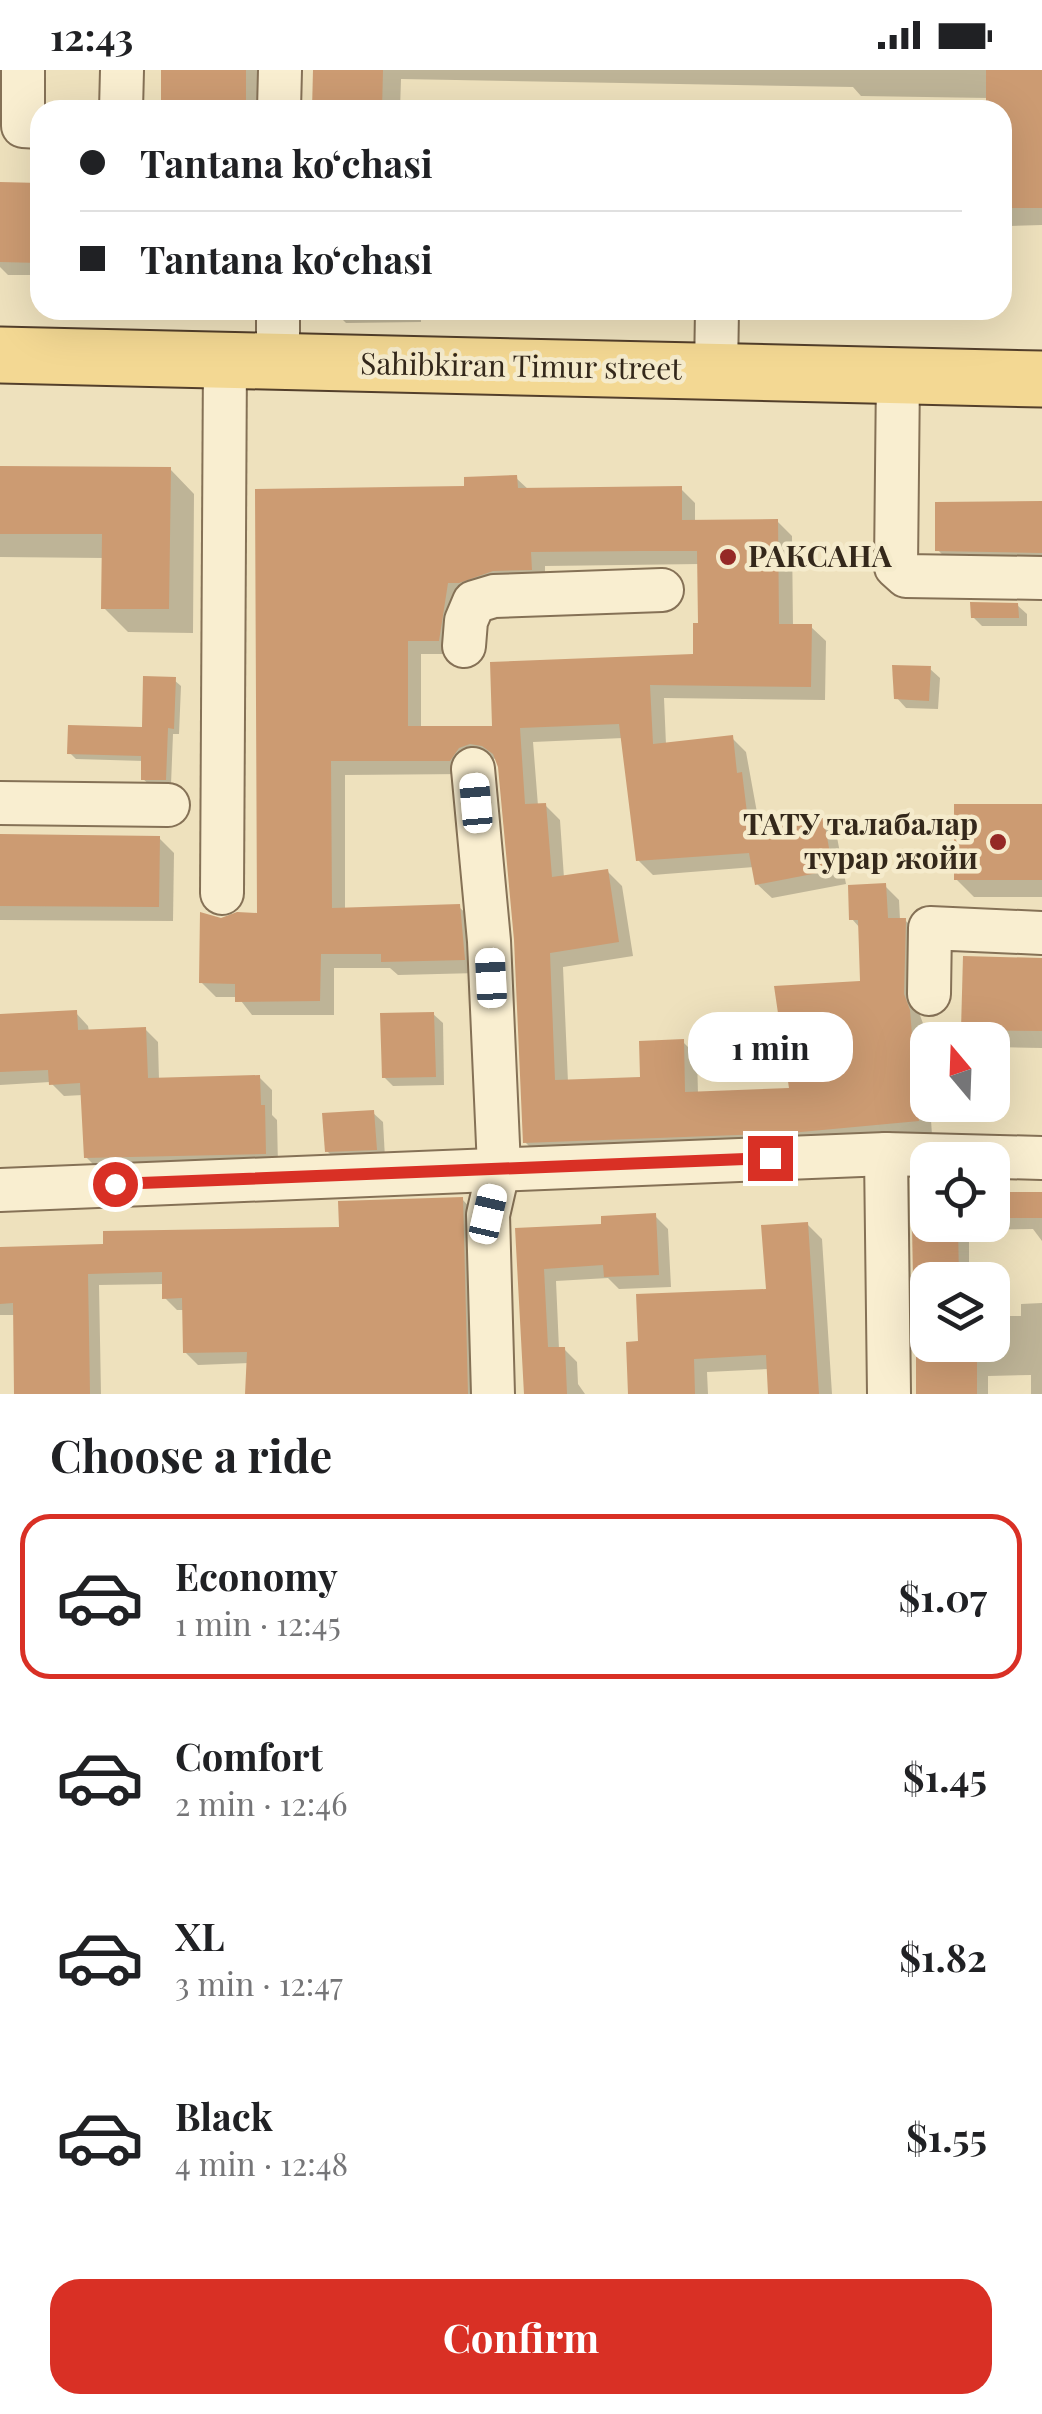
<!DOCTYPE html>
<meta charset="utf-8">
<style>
body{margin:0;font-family:"Playfair Display",serif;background:#f6f6f6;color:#202124;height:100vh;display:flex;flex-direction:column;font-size:38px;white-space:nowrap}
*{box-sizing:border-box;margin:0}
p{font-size:32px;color:#757577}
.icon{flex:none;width:55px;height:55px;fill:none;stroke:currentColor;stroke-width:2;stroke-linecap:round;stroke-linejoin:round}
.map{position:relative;height:1324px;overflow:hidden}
.sheet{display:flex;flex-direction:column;background:#fff;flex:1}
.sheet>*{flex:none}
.hud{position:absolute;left:30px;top:30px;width:982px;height:220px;border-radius:30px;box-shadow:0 10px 40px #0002;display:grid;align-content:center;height:220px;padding:0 50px;background:#fff}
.needle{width:65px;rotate:341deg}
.tools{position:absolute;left:910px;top:952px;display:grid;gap:20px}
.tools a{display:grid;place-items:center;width:100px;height:100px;border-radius:20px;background:#fff;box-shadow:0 10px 40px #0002;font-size:50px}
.end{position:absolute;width:45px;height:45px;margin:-22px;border:12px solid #d93025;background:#fff;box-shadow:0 0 0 5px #fff}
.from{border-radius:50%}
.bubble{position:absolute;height:70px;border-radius:30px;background:#fff;box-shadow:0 10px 40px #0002;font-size:32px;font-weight:700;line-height:70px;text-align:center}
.car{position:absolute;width:30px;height:60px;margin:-30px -15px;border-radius:12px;box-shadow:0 0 8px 2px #0007;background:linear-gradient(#fff 24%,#345 0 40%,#fff 0 76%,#345 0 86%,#fff 0)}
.hud b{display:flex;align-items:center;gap:35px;height:95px;font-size:38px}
.hud b+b{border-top:2px solid #e0e0e0}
.hud i{width:25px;height:25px;background:#202124}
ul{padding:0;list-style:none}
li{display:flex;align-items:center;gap:30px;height:165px;margin:0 20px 15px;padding:0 30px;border:5px solid transparent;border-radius:30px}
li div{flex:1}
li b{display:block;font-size:38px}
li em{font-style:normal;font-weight:700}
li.current{border-color:#d93025}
li>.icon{width:90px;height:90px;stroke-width:1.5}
h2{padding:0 50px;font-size:45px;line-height:120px}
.button{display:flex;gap:20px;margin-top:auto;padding:20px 50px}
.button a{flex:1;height:115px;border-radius:30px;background:#d93025;color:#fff;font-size:40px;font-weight:700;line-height:115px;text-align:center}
.status{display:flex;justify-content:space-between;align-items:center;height:70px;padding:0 50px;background:#fff;direction:ltr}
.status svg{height:28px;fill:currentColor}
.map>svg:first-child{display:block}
</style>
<div class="status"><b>12:43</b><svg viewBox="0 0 49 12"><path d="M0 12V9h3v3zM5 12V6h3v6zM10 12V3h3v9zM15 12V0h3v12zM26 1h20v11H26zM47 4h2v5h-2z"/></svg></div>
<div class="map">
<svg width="1042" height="1324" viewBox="0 0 1042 1324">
<rect width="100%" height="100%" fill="#eee1bd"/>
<!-- shadow -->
<g fill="#0003" fill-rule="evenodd">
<rect x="0" y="0" width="6" height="42"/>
<rect x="163" y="0" width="100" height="40"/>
<polygon points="316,0 1042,0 1042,155 1009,156 1002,149 1002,40 989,40 989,28 861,26 853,17 401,9 400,40 315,40"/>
<polygon points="0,115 40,115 40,205 8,205 0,197"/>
<polygon points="333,240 421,240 421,252 346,253"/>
<polygon points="0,398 170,399 194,424 193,563 128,562 104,538 104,488 0,487"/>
<path d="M 516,408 L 529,420 L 681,419 L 695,433 L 695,452 L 777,451 L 792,466 L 793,557 L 811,557 L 826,571 L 825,630 L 664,628 L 666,675 L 732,668 L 746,682 L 760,759 L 822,747 L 836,762 L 846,814 L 772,828 L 757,814 L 754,797 L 653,805 L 638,790 L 623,668 L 533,672 L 538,736 L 545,735 L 560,750 L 564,808 L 607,801 L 622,816 L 633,886 L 563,897 L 568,1012 L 643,1009 L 683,972 L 697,986 L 698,1024 L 791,1020 L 863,914 L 860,858 L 852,849 L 885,816 L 899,830 L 900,850 L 905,850 L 919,865 L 918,940 L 924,956 L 928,1035 L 930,1035 L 932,1065 L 540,1087 L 525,1072 L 516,870 L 498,689 L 485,688 L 465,704 L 345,705 L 345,840 L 459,837 L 474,851 L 478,903 L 398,905 L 390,898 L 334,898 L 334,945 L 252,945 L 238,927 L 216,927 L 201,912 L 221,850 L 259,845 L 257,421 L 467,418 ZM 700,494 L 700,555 L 695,587 L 495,658 L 421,659 L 421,584 L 453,584 L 508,515 L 545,513 L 545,496 Z"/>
<polygon points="1042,434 1042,500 956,499 938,480"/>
<polygon points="1017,535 1027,544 1027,556 982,556 973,547"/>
<polygon points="930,599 940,608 938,639 906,638 897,628"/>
<polygon points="174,610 181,616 179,664 173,664 171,715 150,715 143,709 144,691 76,689 70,683 145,660"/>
<polygon points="1042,737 1042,827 974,827 956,809"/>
<polygon points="0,767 159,768 174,783 173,851 0,850"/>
<polygon points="1042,890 1042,978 992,977 992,970 975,970 964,958"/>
<polygon points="76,943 88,956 89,962 145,959 158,972 159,1010 259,1007 272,1020 272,1045 277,1050 278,1096 99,1100 86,1087 83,1025 64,1026 50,1012 0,1015 0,946"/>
<polygon points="433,944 443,953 444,1015 393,1016 384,1007"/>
<polygon points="373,1043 383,1052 385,1088 336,1090 327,1081"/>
<polygon points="1042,1124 1042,1171 1033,1159 969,1160 969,1210 928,1210 928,1275 992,1275 992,1246 1021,1246 1021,1234 1042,1233 1042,1324 1031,1324 1031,1305 988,1306 988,1324 918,1324 914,1126 928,1125 928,1155 992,1155 992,1125"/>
<polygon points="462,1129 474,1142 480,1324 248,1324 249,1293 198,1295 185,1282 184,1240 177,1240 165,1228 164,1214 99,1215 101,1324 17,1324 15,1245 0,1245 0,1179 106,1177 342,1159"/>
<polygon points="655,1146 668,1159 671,1217 619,1219 608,1208 556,1211 559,1279 564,1279 577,1292 578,1314 585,1324 526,1324 518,1161 604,1156"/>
<polygon points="807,1154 822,1169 832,1324 771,1324 769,1299 707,1302 708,1324 631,1324 641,1274 768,1221"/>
</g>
<!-- building -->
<g fill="#cc9b72" fill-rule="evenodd">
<rect x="161" y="0" width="85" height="40"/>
<polygon points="313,0 383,0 382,40 312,40"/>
<polygon points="986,0 1042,0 1042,138 1002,138 1002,40 986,40"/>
<polygon points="0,112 40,113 40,193 0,192"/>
<polygon points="0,396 171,397 169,539 101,539 102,464 0,464"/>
<path d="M 517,405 L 518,418 L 682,416 L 682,450 L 778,449 L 779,554 L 812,554 L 811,617 L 650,615 L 653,674 L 733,665 L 737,703 L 742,702 L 749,759 L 823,745 L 833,800 L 755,815 L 749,783 L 636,791 L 619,654 L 520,658 L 525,734 L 546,733 L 552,807 L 608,799 L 619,872 L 550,883 L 555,1010 L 640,1007 L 639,971 L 684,969 L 685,1022 L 789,1018 L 774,916 L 860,911 L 858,850 L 849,850 L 848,815 L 886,813 L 888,848 L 906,848 L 904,924 L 910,940 L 919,1051 L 790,1063 L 523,1073 L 514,870 L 498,697 L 493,684 L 482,676 L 470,674 L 459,678 L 450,691 L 331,691 L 332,838 L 460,834 L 465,890 L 381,892 L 381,884 L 321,884 L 320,931 L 235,932 L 235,914 L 199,913 L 200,842 L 221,848 L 237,842 L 257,843 L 255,419 L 464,416 L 464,407 ZM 639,481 L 697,481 L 698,553 L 693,553 L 693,584 L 490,592 L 492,656 L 408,656 L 408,571 L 439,571 L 448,513 L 459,513 L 493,501 L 532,500 L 531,482 Z"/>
<polygon points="1042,431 1042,483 935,481 935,432"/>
<polygon points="970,532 1018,533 1019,548 971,548"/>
<polygon points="892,595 931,596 929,631 894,629"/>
<polygon points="143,606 176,607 174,659 168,658 166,710 141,710 141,686 67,684 68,655 142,657"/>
<rect x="954" y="734" width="88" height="76"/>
<polygon points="0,764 160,766 159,837 0,836"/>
<polygon points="963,886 1042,888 1042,961 961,960"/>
<polygon points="77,940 78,960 146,957 148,1008 260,1005 261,1035 265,1035 266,1084 84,1088 80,1013 49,1015 48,1000 0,1002 0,944"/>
<polygon points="434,942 436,1007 382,1008 380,943"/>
<polygon points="374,1040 377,1080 325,1082 322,1043"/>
<rect x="992" y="1122" width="50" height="26"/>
<polygon points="463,1127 468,1324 245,1324 247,1282 183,1283 182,1228 162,1229 162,1202 88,1204 90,1324 14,1324 13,1233 0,1234 0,1177 103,1174 103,1161 339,1157 338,1131"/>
<polygon points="656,1143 659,1205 604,1207 603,1195 544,1199 548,1277 565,1277 567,1324 524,1324 515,1158 601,1154 601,1146"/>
<polygon points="808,1152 819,1324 768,1324 766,1285 694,1289 695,1324 628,1324 626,1272 638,1271 636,1224 766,1219 761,1155"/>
<polygon points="912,1155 958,1155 959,1210 913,1210"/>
<rect x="916" y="1275" width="61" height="49"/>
</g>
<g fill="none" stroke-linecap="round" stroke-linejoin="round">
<defs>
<g id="minor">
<polyline points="23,0 23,56 40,57"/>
<polyline points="121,40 122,0"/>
<polyline points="279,40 280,0"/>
<polyline points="278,291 278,240"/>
<polyline points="716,302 717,240"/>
<polyline points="898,305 896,497 906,506 1042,508"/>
<polyline points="464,576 466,551 474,532 494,526 662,520"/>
<polyline points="473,699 489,871 499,1097 488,1145 493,1324"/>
<polyline points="0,733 168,735"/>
<polyline points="222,823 225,289"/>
<polyline points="929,924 930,858 1042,863"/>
<polyline points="886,1084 889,1324"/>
<polyline points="0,1120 886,1084 1042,1088"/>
</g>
<polyline id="major" points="0,285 1042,309"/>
</defs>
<!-- minor casing -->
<use href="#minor" stroke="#857156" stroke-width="46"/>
<!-- major casing -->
<use href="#major" stroke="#533f2b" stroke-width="59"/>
<!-- minor -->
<use href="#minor" stroke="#f9eed0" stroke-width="42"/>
<!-- major -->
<use href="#major" stroke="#f3d893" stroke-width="55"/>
</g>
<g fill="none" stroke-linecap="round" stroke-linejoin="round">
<!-- route -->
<polyline stroke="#d93025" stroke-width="12" points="115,1114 770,1088"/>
</g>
<!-- markers -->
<g fill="#952926" stroke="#f5ebcc" stroke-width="4">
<circle cx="728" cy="487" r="10"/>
<circle cx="998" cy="772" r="10"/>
</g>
<g text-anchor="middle" stroke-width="9" stroke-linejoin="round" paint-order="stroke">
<!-- street labels -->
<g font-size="30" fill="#34281b" stroke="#f5ebcc">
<text transform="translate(521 297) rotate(1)" y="10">Sahibkiran Timur street</text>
</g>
<!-- poi labels -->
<g font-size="30" font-weight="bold" fill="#34281b" stroke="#f5ebcc" text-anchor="start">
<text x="748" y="497">РАКСАНА</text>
<text x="978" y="765" text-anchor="end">ТАТУ талабалар<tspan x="978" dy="34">турар жойи</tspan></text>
</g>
</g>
</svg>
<div class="tools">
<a><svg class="needle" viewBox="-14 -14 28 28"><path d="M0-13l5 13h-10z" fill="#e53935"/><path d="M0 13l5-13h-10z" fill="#757577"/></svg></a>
<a><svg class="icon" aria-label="locate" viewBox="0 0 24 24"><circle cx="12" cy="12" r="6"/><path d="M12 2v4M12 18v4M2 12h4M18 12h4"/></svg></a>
<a><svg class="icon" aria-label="layers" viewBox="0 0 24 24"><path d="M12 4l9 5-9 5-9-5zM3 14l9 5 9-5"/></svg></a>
</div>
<i class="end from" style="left:115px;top:1114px"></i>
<i class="end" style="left:770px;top:1088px"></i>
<div class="bubble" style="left:688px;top:942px;width:165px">1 min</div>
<i class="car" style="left:476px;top:733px;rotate:355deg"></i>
<i class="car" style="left:491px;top:908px;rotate:357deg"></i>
<i class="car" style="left:488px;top:1144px;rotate:13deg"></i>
<div class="hud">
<b><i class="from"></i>Tantana koʻchasi</b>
<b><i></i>Tantana koʻchasi</b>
</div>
</div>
<section class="sheet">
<h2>Choose a ride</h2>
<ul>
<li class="current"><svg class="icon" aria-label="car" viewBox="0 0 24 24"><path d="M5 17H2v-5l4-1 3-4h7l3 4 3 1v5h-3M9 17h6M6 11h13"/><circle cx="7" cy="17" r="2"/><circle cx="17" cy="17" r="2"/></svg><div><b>Economy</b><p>1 min · 12:45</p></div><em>$1.07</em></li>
<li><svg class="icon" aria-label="car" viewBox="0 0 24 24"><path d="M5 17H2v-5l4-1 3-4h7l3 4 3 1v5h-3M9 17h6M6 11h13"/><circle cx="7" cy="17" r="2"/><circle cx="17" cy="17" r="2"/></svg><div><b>Comfort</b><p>2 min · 12:46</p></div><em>$1.45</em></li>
<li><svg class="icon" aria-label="car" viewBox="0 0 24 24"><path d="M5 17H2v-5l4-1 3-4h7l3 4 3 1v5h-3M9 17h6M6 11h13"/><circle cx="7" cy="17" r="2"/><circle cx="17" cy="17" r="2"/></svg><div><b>XL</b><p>3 min · 12:47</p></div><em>$1.82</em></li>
<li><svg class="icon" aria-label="car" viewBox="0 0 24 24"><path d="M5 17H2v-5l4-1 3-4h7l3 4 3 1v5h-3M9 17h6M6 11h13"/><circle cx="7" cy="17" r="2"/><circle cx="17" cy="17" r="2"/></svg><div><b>Black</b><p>4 min · 12:48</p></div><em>$1.55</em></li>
</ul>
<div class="button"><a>Confirm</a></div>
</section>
